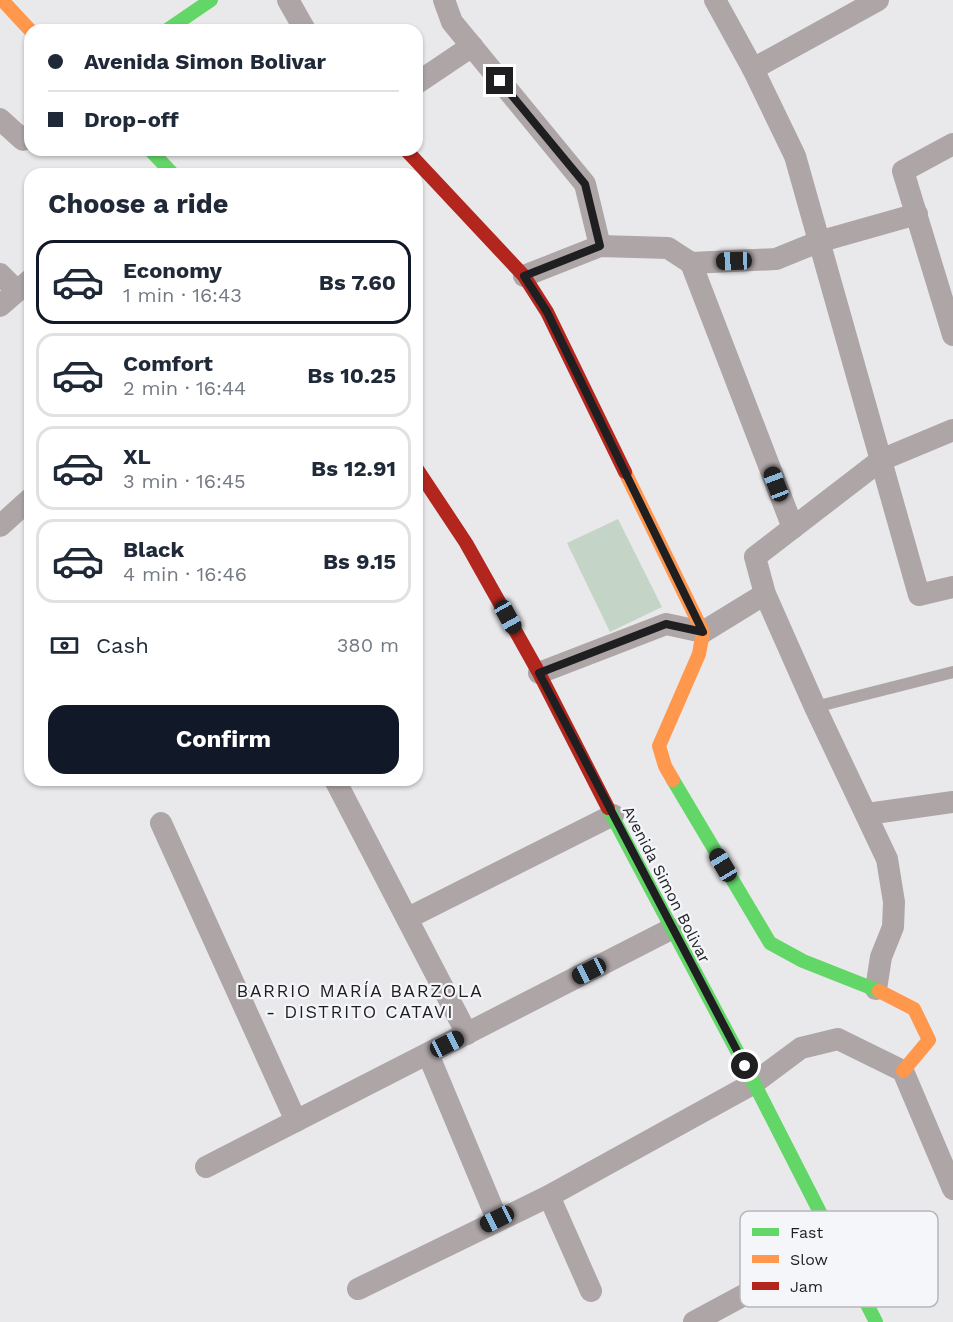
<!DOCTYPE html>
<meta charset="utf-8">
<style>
body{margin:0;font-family:"Work Sans",sans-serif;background:#f6f6f7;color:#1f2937;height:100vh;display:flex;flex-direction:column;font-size:22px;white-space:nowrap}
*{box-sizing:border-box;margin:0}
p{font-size:20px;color:#747a83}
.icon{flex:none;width:33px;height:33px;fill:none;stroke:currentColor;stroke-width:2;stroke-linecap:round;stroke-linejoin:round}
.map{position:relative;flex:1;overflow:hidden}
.sheet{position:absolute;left:24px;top:168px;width:399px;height:618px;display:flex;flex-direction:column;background:#fff;border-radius:18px;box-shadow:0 2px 4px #0004}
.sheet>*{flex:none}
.hud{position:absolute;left:24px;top:24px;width:399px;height:132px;border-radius:18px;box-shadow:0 2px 4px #0004;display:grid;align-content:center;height:132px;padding:0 24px;background:#fff}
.end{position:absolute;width:27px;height:27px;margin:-14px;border:8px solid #1f1f21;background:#fff;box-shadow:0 0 0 3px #fff}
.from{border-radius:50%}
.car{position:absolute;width:18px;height:36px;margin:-18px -9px;border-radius:8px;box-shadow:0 0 4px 2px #0007;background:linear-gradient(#222 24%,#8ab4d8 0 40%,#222 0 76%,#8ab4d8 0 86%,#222 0)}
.hud b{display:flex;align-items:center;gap:21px;height:57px;font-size:22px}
.hud b+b{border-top:2px solid #e0e1e3}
.hud i{width:15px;height:15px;background:#1f2937}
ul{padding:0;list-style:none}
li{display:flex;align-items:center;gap:18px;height:84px;margin:0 12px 9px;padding:0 12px;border:3px solid #e0e1e3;border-radius:18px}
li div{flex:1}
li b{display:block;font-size:22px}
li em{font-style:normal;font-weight:700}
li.on{border-color:#111827}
li>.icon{width:54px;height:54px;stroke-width:1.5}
h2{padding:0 24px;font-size:27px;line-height:72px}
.pay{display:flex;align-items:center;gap:15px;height:66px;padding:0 24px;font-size:22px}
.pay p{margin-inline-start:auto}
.action{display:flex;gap:12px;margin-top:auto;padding:12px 24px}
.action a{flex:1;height:69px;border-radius:18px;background:#111827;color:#fff;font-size:24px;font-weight:700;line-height:69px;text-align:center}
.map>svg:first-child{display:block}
</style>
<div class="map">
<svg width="953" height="1322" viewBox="0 0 953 1322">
<rect width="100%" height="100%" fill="#e9e9ec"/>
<!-- green -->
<polygon fill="#c4d5c7" points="618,519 662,607 610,632 567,543"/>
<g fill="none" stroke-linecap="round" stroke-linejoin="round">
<!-- lane -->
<polyline stroke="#aea5a7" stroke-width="12" points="815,707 953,672"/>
<!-- street -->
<g stroke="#aea5a7" stroke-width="22">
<polyline points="288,0 305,30"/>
<polyline points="444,0 452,22 585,184 600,246"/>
<polyline points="715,0 753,69 795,156 919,595 953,587"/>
<polyline points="753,69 878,0"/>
<polyline points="417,83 472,46"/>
<polyline points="0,119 23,140 30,134"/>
<polyline points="953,144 903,171 953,335"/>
<polyline points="691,263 793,528"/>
<polyline points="0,274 17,291"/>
<polyline points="524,276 600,246 668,248 691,263 776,259 818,242 917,214"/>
<polyline points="0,306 30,280"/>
<polyline points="0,526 30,499"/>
<polyline points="539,673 666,624 703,632 765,594"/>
<polyline points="335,780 467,1034"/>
<polyline points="867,814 953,802"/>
<polyline points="161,823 296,1121"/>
<polyline points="408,918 613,815"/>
<polyline points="876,989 881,957 893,927 894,902 887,859 815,707 765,594 755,557 881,460 953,430"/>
<polyline points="428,1054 497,1219"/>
<polyline points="206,1167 671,929"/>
<polyline points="549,1196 591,1291"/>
<polyline points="358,1289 549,1196 754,1083 801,1048 838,1039 903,1071 953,1189"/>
<polyline points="694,1322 837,1245"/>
</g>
<!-- fast -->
<g stroke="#63d668" stroke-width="14">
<polyline points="167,30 211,0"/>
<polyline points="150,150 173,174"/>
<polyline points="673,780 770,943 803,961 879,991"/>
<polyline points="608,808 754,1083 876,1322"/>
</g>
<!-- slow -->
<g stroke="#ff974d" stroke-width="14">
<polyline points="2,0 30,30"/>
<polyline points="625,472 703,632 699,654 659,746 665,766 673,780"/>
<polyline points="879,991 914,1009 929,1040 903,1071"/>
</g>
<!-- jam -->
<g stroke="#b3261e" stroke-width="14">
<polyline points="406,150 524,276 547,312 625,472"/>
<polyline points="417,469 466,543 539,673 608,808"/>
</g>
</g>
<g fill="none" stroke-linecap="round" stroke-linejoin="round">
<!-- route -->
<polyline stroke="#1f1f21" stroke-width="8" points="500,81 585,184 600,246 524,276 547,312 703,632 666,624 539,673 745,1066"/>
</g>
<g text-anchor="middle" stroke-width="4.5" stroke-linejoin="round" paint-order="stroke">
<!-- street labels -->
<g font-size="16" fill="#1f1f21" stroke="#f5f6fa">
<text transform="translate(667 884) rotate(63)" y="6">Avenida Simon Bolivar</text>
</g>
<!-- neighbourhood labels -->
<g font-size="18" letter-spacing="1.5" fill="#1f1f21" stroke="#f5f6fa">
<text x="360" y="997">BARRIO MARÍA BARZOLA<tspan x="360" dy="21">- DISTRITO CATAVI</tspan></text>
</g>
</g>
<!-- legend -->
<rect x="740" y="1211" width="198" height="96" rx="9" fill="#f5f6fa" stroke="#b5b6b9" stroke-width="1.5"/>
<rect x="752" y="1228" width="27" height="8" fill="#63d668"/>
<rect x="752" y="1255" width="27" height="8" fill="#ff974d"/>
<rect x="752" y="1282" width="27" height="8" fill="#b3261e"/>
<g font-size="16" fill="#1f1f21">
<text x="790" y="1238">Fast</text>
<text x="790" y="1265">Slow</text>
<text x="790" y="1292">Jam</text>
</g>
</svg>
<i class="end from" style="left:745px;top:1066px"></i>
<i class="end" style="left:500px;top:81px"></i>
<i class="car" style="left:734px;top:261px;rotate:268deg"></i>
<i class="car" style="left:776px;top:484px;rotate:339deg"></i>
<i class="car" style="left:508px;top:617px;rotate:151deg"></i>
<i class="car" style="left:723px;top:865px;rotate:329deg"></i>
<i class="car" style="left:589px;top:971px;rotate:243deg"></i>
<i class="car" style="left:447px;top:1044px;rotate:63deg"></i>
<i class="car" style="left:497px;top:1219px;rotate:243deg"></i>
<div class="hud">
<b><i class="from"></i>Avenida Simon Bolivar</b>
<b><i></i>Drop-off</b>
</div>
<section class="sheet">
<h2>Choose a ride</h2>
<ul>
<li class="on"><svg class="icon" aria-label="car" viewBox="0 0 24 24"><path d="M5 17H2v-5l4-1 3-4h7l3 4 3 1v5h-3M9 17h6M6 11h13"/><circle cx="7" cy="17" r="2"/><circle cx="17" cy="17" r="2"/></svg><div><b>Economy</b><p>1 min · 16:43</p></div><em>Bs 7.60</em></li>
<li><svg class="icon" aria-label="car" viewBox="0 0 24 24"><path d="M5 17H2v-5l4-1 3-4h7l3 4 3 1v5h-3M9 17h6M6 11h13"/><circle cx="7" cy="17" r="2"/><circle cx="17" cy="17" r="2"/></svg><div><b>Comfort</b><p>2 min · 16:44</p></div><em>Bs 10.25</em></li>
<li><svg class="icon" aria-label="car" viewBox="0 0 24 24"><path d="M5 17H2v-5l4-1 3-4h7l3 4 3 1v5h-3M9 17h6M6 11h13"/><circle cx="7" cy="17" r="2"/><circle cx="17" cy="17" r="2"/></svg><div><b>XL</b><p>3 min · 16:45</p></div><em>Bs 12.91</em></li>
<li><svg class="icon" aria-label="car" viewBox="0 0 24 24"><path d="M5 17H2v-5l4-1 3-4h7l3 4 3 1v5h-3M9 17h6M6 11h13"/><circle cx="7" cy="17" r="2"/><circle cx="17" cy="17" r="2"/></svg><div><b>Black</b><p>4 min · 16:46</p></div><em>Bs 9.15</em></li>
</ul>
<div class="pay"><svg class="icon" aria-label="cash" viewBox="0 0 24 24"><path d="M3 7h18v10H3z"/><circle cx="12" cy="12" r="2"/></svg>Cash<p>380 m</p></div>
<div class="action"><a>Confirm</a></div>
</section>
</div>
